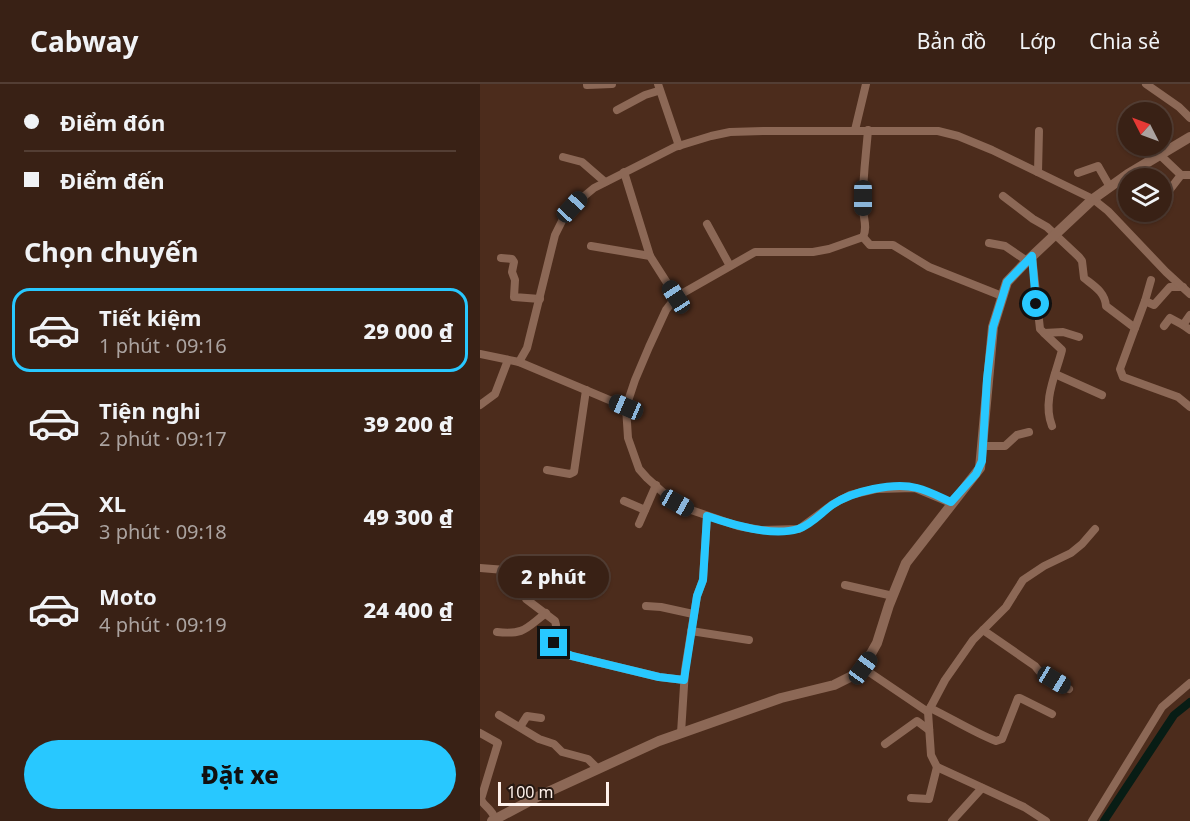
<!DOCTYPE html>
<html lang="vi">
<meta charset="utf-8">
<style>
body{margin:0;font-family:"Noto Sans",sans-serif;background:#40291e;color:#f1f3f6;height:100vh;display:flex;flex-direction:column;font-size:22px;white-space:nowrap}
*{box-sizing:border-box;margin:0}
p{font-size:20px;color:#aba3a0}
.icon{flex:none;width:33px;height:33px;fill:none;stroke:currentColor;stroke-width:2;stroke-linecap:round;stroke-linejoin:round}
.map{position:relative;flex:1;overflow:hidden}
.sheet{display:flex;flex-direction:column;background:#392115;width:480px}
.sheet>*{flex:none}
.hud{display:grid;align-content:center;height:132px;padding:0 24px;background:#392115}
.needle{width:39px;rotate:312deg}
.buttons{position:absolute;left:638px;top:18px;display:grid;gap:12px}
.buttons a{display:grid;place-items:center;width:54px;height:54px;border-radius:50%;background:#392115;box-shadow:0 2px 4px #0004,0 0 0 2px #533e34;font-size:30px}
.scale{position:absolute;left:18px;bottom:15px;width:111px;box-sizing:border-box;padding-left:6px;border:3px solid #fef1eb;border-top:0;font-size:16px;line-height:21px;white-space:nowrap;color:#fef1eb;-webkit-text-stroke:4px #271912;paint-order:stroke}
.end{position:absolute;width:27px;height:27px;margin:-14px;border:8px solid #28c8ff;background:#111;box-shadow:0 0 0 3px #111}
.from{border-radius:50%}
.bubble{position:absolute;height:42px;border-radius:21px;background:#392115;box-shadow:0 2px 4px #0004,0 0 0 2px #533e34;font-size:20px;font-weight:800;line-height:42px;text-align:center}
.car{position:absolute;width:18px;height:36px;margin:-18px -9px;border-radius:8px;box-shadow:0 0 4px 2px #0007;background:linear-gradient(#222 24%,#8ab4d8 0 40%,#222 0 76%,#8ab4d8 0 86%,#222 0)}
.hud b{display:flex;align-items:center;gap:21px;height:57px;font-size:22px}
.hud b+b{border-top:2px solid #533e34}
.hud i{width:15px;height:15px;background:#f1f3f6}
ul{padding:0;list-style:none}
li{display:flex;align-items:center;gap:18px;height:84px;margin:0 12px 9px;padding:0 12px;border:3px solid transparent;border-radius:18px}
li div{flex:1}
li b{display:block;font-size:22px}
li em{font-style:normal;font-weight:800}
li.active{border-color:#28c8ff}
li>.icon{width:54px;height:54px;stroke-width:1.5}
h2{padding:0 24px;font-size:27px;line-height:72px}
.primary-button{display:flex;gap:12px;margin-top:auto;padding:12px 24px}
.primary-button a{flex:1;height:69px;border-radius:36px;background:#28c8ff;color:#111;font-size:24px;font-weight:800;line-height:69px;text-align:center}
header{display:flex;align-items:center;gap:36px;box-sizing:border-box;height:84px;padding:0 30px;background:#392115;border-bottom:2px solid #533e34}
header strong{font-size:28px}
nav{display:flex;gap:33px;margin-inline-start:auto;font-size:21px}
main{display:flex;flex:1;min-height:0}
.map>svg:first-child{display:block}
</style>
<header>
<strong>Cabway</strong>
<nav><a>Bản đồ</a><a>Lớp</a><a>Chia sẻ</a></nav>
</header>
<main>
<section class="sheet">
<div class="hud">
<b><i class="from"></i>Điểm đón</b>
<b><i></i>Điểm đến</b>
</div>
<h2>Chọn chuyến</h2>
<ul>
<li class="active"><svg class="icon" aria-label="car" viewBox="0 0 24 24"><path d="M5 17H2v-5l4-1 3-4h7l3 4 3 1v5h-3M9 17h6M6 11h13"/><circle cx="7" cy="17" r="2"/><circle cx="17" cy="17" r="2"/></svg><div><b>Tiết kiệm</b><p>1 phút · 09:16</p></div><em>29 000 ₫</em></li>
<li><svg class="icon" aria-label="car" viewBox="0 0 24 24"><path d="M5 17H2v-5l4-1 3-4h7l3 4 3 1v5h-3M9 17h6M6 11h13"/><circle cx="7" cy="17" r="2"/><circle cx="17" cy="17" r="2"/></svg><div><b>Tiện nghi</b><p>2 phút · 09:17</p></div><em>39 200 ₫</em></li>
<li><svg class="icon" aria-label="car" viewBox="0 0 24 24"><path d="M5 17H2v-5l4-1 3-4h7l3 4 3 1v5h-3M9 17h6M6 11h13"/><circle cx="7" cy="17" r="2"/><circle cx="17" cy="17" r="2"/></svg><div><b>XL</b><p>3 phút · 09:18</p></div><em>49 300 ₫</em></li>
<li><svg class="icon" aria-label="car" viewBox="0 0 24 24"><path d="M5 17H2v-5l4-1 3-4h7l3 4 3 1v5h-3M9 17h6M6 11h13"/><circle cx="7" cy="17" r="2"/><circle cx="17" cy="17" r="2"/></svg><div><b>Moto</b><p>4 phút · 09:19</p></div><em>24 400 ₫</em></li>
</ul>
<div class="primary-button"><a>Đặt xe</a></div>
</section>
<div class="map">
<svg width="710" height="737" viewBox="0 0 710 737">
<rect width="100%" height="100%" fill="#4c2c1c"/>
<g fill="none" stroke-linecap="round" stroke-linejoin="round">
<!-- canal -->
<polyline stroke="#081d15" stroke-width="8" points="624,737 694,631 710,618"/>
<!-- minor -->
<g stroke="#8c6856" stroke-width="8">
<polyline points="178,0 199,62"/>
<polyline points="666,0 699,23 710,34"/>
<polyline points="107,1 132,0"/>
<polyline points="137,26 165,11 178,7"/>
<polyline points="375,46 386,0"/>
<polyline points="680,71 701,91 710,91"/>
<polyline points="83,73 102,78 125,98"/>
<polyline points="144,88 170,172"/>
<polyline points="558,88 559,47"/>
<polyline points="598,89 618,82 630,103"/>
<path d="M 523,112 L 553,135 L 567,143 L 599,173 L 602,177 L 604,194 C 614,202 625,208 626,222 L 655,244 L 640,285 L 643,293 L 698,313 L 710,323"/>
<polyline points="681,117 701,91"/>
<polyline points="227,140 250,182"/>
<polyline points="383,153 390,161 413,161 449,183 522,212"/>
<polyline points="509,159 525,162 547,177"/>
<polyline points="111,162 170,172 196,213"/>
<polyline points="552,172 560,245 564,249 583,248 599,253"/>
<polyline points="21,174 32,175 34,178 32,188 35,196 34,213 60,215"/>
<polyline points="671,196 665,217 674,221 690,203 703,203"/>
<polyline points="710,231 703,241 710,246"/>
<polyline points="684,242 690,234 703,241"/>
<polyline points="655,244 665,217"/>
<path d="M 564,249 L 582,266 C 576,290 562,317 572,342"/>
<polyline points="0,270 39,278 146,323 148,354 159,385 167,394 186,411 211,426 258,442 281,446 319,445 353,420 370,411 396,405 435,404 471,419"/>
<polyline points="39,278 47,264 75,151 82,137 91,123 114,104 195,63 231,52 250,48 283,47 458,47 478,52 512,66 613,115 628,127 686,188 710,210"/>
<polyline points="575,290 622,311"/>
<polyline points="0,321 15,310 28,276"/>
<path d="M 146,323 L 155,296 L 169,263 L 186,226 L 196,213 L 275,168 L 333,168 L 349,165 L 383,153 C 388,143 383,134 383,124 C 382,98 386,72 388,46"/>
<polyline points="503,362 525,362 537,351 549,348"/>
<polyline points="67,386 90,390 94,388 106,306"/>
<polyline points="144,417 165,426"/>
<polyline points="159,440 176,401"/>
<polyline points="0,484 38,487 46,515 75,537 76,541 74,559 80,567 92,572 179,593 204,596"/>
<polyline points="365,501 413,512"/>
<polyline points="166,522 181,523 213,530"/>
<polyline points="503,546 555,582 559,587 589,605"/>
<polyline points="211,547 269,556"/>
<path d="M 17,548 C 45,551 46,544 66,529"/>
<polyline points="383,584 448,628 451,671 457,683 544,723 566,737"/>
<path d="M 450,624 C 473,635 493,648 516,657 L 522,655 L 538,614 L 540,614 L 572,630"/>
<polyline points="448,628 465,596 493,556 526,523 543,496 564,482 591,469 602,460 615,445"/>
<polyline points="19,631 59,655 74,660 82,668 108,675 117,684"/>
<polyline points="40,643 47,632 61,634"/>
<path d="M 0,649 L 18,659 L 1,715 C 3,722 12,724 15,735"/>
<polyline points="201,649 205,586 217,512 223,496 227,432"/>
<polyline points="405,660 437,637 449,646"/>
<polyline points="431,714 449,715 457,683"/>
<polyline points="472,737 502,704"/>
<polyline points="612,737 682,623 710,599"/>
</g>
<!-- tertiary -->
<polyline stroke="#8c6856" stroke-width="10" points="12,737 57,713 179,657 301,614 354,601 374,591 383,584 397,559 409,521 426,479 500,384 513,243 527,198 547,177 613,115 648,90 710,53"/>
</g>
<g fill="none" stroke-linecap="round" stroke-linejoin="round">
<!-- route -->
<path stroke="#28c8ff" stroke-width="8" d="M 74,559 L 80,567 L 92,572 L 179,593 L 204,596 L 217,512 L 223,496 L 227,432 C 253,441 292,453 318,445 C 331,441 342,428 352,421 C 372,407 414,398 437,404 C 449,407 460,413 471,418 L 496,390 L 502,377 L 507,295 L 513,243 L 527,198 L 552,172 L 556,220"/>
</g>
</svg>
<div class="buttons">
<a><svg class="needle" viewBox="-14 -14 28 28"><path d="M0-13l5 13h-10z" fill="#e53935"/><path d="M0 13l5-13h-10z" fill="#aba3a0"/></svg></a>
<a><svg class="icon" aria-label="layers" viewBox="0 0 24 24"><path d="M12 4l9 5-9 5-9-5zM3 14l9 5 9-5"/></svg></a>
</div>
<div class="scale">100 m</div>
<i class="end from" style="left:556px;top:220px"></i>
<i class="end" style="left:74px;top:559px"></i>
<div class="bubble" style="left:18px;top:472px;width:111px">2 phút</div>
<i class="car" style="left:383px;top:114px;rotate:180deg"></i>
<i class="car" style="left:92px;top:123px;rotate:43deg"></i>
<i class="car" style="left:196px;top:213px;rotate:327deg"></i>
<i class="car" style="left:146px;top:323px;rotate:293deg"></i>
<i class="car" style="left:197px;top:419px;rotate:119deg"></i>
<i class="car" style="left:383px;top:584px;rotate:36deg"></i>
<i class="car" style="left:574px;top:596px;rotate:121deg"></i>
</div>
</main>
